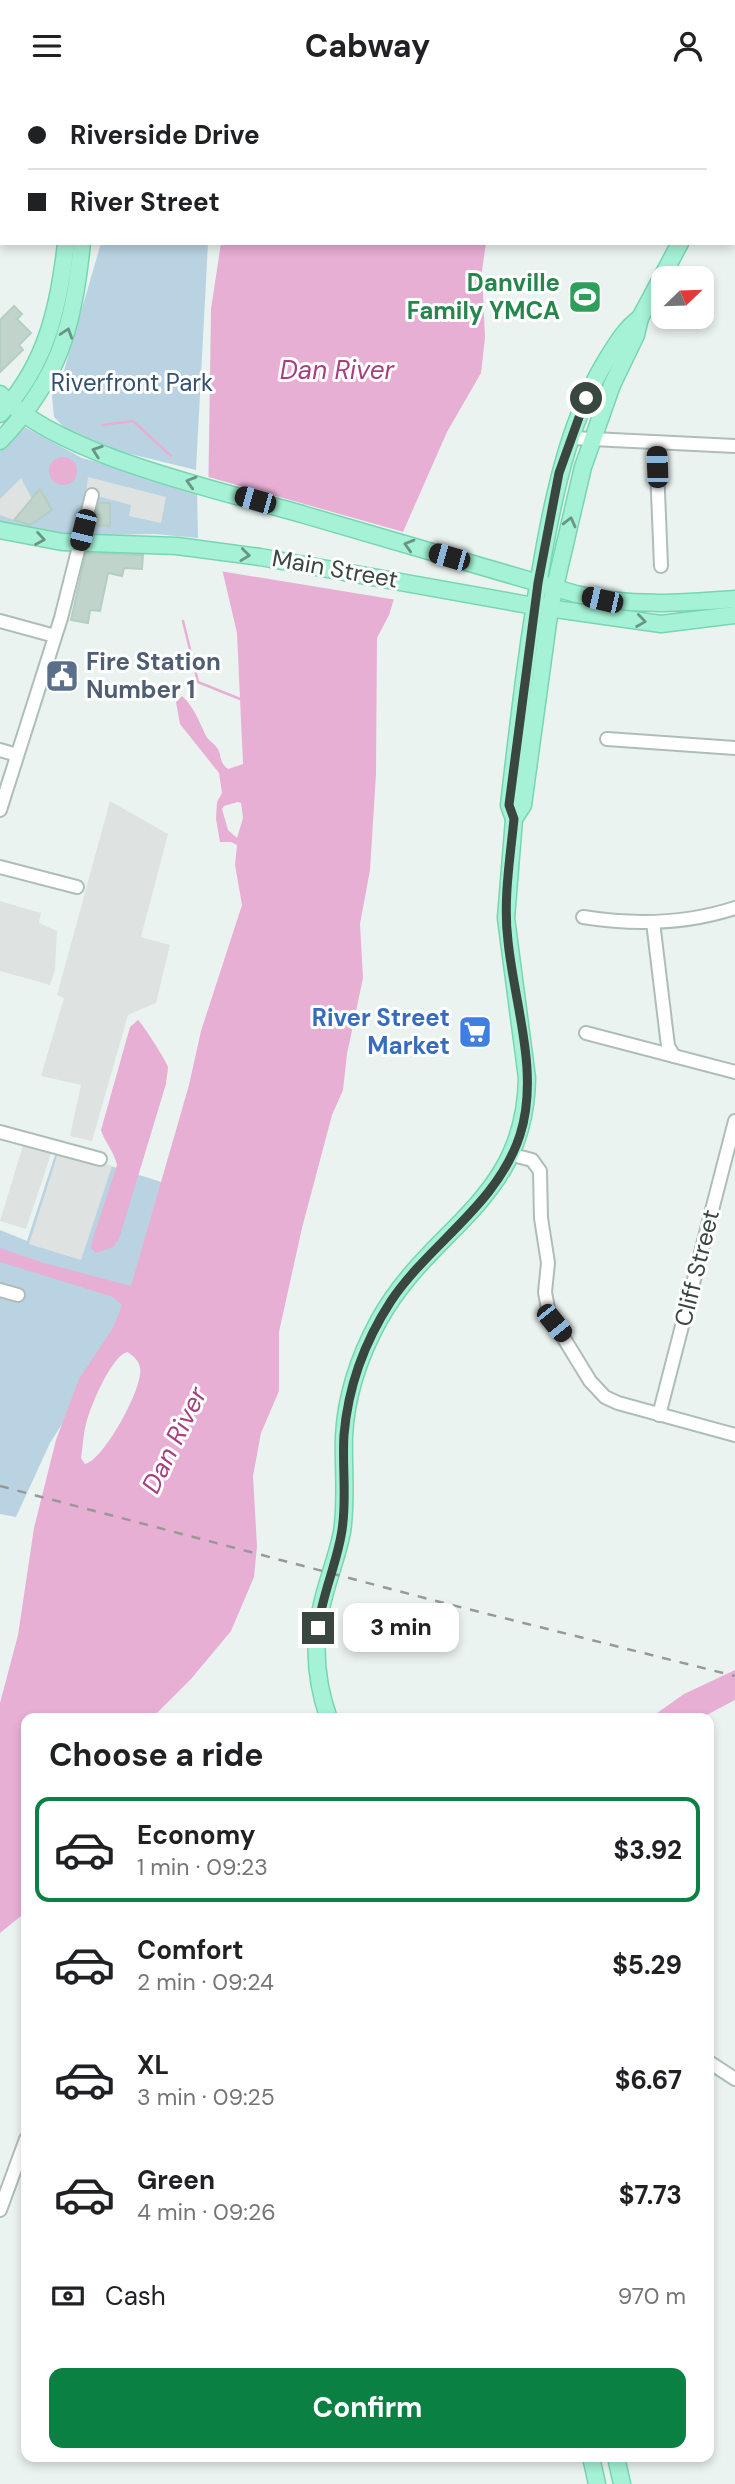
<!DOCTYPE html>
<meta charset="utf-8">
<style>
body{margin:0;font-family:"DM Sans",sans-serif;background:#f2f2f2;color:#202124;height:100vh;display:flex;flex-direction:column;font-size:26px;white-space:nowrap}
*{box-sizing:border-box;margin:0}
p{font-size:23px;color:#757577}
.icon{flex:none;width:38px;height:38px;fill:none;stroke:currentColor;stroke-width:2;stroke-linecap:round;stroke-linejoin:round}
.map{position:relative;flex:1;overflow:hidden}
.side{position:absolute;left:21px;top:1622px;width:693px;height:749px;display:flex;flex-direction:column;background:#fff;border-radius:14px;box-shadow:0 4px 10px #0003}
.side>*{flex:none}
.top-card{position:absolute;left:0px;top:0px;width:735px;height:154px;box-shadow:0 4px 10px #0003;display:grid;align-content:center;height:154px;padding:0 28px;background:#fff}
.needle{width:46px;rotate:67deg}
.fabs{position:absolute;left:651px;top:175px;display:grid;gap:14px}
.fabs a{display:grid;place-items:center;width:63px;height:63px;border-radius:14px;background:#fff;box-shadow:0 4px 10px #0003;font-size:35px}
.end{position:absolute;width:32px;height:32px;margin:-16px;border:9px solid #394740;background:#fff;box-shadow:0 0 0 4px #fff}
.from{border-radius:50%}
.bubble{position:absolute;height:49px;border-radius:14px;background:#fff;box-shadow:0 4px 10px #0003;font-size:23px;font-weight:700;line-height:49px;text-align:center}
.car{position:absolute;width:21px;height:42px;margin:-21px -10px;border-radius:9px;box-shadow:0 0 5px 2px #0007;background:linear-gradient(#222 24%,#8ab4d8 0 40%,#222 0 76%,#8ab4d8 0 86%,#222 0)}
.top-card b{display:flex;align-items:center;gap:24px;height:66px;font-size:26px}
.top-card b+b{border-top:2px solid #e0e0e0}
.top-card i{width:18px;height:18px;background:#202124}
ul{padding:0;list-style:none}
li{display:flex;align-items:center;gap:21px;height:105px;margin:0 14px 10px;padding:0 14px;border:4px solid transparent;border-radius:14px}
li div{flex:1}
li b{display:block;font-size:26px}
li em{font-style:normal;font-weight:700}
li.current{border-color:#0b8043}
li>.icon{width:63px;height:63px;stroke-width:1.5}
h2{padding:0 28px;font-size:32px;line-height:84px}
.pay{display:flex;align-items:center;gap:18px;height:77px;padding:0 28px;font-size:26px}
.pay p{margin-inline-start:auto}
.button{display:flex;gap:14px;margin-top:auto;padding:14px 28px}
.button a{flex:1;height:80px;border-radius:14px;background:#0b8043;color:#fff;font-size:28px;font-weight:700;line-height:80px;text-align:center}
header{display:flex;justify-content:space-between;align-items:center;height:91px;padding:0 28px;background:#fff;font-size:32px;font-weight:700}
.map>svg:first-child{display:block}
</style>
<header><svg class="icon" aria-label="menu" viewBox="0 0 24 24"><path d="M4 6h16M4 12h16M4 18h16"/></svg>Cabway<svg class="icon" aria-label="person" viewBox="0 0 24 24"><circle cx="12" cy="8" r="4"/><path d="M4 21q1-7 8-7t8 7"/></svg></header>
<div class="map">
<svg width="735" height="2393" viewBox="0 0 735 2393">
<rect width="100%" height="100%" fill="#ebf3f0"/>
<!-- green -->
<g fill="#b9d3e2">
<polygon points="101,152 208,152 196,379 110,358 67,339 54,326 52,305 63,283"/>
<polygon points="19,333 82,367 197,397 198,447 154,443 55,445 0,432 0,354"/>
<polygon points="57,1058 174,1095 100,1273 50,1352 16,1426 0,1423 0,1139 27,1150"/>
</g>
<!-- parking -->
<g fill="#dee3e1">
<polygon points="88,386 166,406 161,432 129,425 131,414 86,402"/>
<polygon points="21,387 32,408 14,429 0,424 0,408"/>
<polygon points="110,710 168,743 141,846 170,854 156,912 128,924 92,1050 70,1045 81,994 41,985 64,907 57,904"/>
<polygon points="0,810 41,822 39,832 57,840 55,879 50,894 0,880"/>
<polygon points="24,1051 52,1060 26,1138 0,1130"/>
<polygon points="59,1059 112,1075 81,1169 29,1153"/>
</g>
<!-- water -->
<g fill="#e8afd5" fill-rule="evenodd">
<path d="M 221,152 L 486,152 L 482,180 L 485,247 L 481,282 L 447,341 L 403,441 L 403,479 L 389,524 L 377,547 L 376,683 L 370,779 L 360,833 L 363,887 L 347,963 L 343,999 L 332,1024 L 302,1137 L 279,1241 L 279,1300 L 261,1342 L 253,1385 L 257,1455 L 254,1486 L 231,1540 L 191,1588 L 152,1627 L 26,1628 L 26,1821 L 0,1842 L 0,1612 L 18,1544 L 34,1437 L 56,1349 L 79,1288 L 113,1237 L 122,1214 L 113,1206 L 0,1171 L 0,1157 L 44,1172 L 131,1195 L 189,994 L 201,940 L 242,814 L 235,774 L 237,754 L 231,751 L 220,751 L 216,728 L 217,711 L 222,702 L 219,682 L 180,633 L 176,611 L 182,605 C 194,616 199,630 206,645 C 209,650 215,653 218,658 C 222,666 219,671 228,678 L 243,673 L 237,542 L 208,418 L 211,218 ZM 238,711 L 241,712 L 243,727 L 237,747 L 228,739 L 222,718 L 224,715 ZM 127,1261 C 134,1265 139,1270 140,1277 C 144,1296 103,1370 85,1373 L 81,1367 C 83,1356 83,1344 86,1333 C 90,1316 111,1266 127,1261 Z"/>
<circle cx="63" cy="380" r="14"/>
<path d="M 138,929 C 142,932 167,971 168,976 C 168,981 166,988 166,993 L 119,1148 L 113,1156 L 96,1162 L 91,1157 L 92,1150 L 117,1074 C 114,1060 105,1052 101,1039 L 130,936 Z"/>
<polygon points="735,1579 735,1609 701,1627 650,1627 684,1603"/>
</g>
<!-- pier -->
<polygon fill="#ebf3f0" points="205,385 407,442 406,479 397,509 220,480 205,419"/>
<g fill="none" stroke-linecap="round" stroke-linejoin="round">
<!-- stream -->
<g stroke="#e8afd5" stroke-width="2.5">
<polyline points="102,334 133,330 171,365"/>
<polyline points="183,530 198,591 240,608"/>
</g>
</g>
<!-- building -->
<g fill="#c1d4cb" stroke="#b5cec2" stroke-width="2">
<polygon points="14,215 22,223 17,228 31,242 19,254 23,259 0,281 0,229"/>
<polygon points="40,398 52,419 30,434 14,429"/>
<polygon points="99,412 110,412 110,435 95,434"/>
<polygon points="86,462 143,464 142,478 124,477 122,485 108,482 100,520 90,519 88,532 71,529"/>
</g>
<g fill="none" stroke-linecap="round" stroke-linejoin="round">
<defs>
<g id="minor">
<polyline points="0,91 2,92"/>
<polyline points="0,142 2,140"/>
<polyline points="572,347 735,355"/>
<polyline points="656,352 661,475"/>
<polyline points="0,530 55,545"/>
<polyline points="607,648 735,657"/>
<polyline points="0,659 17,664"/>
<polyline points="0,719 61,527 92,404"/>
<polyline points="0,776 77,796"/>
<path d="M 583,826 C 633,834 686,833 735,817"/>
<polyline points="653,831 668,955 674,965"/>
<polyline points="586,942 735,981"/>
<polyline points="0,1041 100,1068"/>
<polyline points="513,1064 532,1069 540,1080 541,1127 548,1172 545,1201 549,1223 590,1290 605,1306 618,1312 735,1344"/>
<polyline points="0,1199 18,1204"/>
<polyline points="659,1324 735,1030"/>
<polyline points="709,1971 735,1988"/>
<polyline points="0,2119 26,2048"/>
</g>
<g id="major">
<polyline points="72,0 73,2"/>
<polyline points="91,0 91,2"/>
<polyline points="733,53 735,50"/>
<path d="M 0,303 C 61,366 220,399 305,424 C 396,450 486,477 576,503 C 630,516 681,512 735,508"/>
<path d="M 0,323 C 46,275 59,216 66,152"/>
<path d="M 0,350 C 60,287 73,236 82,152"/>
<polyline points="0,439 62,451 177,455 260,466 534,515 661,533 735,524"/>
<path d="M 514,728 L 509,714 C 519,627 529,540 545,454 C 557,389 572,325 607,268 C 617,252 625,238 640,227"/>
<path d="M 329,1628 C 316,1592 313,1555 321,1518 C 326,1492 337,1467 342,1441 C 347,1409 343,1377 344,1345 C 346,1305 360,1264 379,1229 C 432,1134 525,1111 527,987 L 506,827 L 514,728 L 523,714 L 550,517 L 583,376 L 612,294 L 636,244 L 640,227 L 680,152"/>
<polyline points="591,2366 597,2393"/>
<polyline points="616,2366 622,2393"/>
</g>
</defs>
<!-- minor casing -->
<use href="#minor" stroke="#aebeb7" stroke-width="16"/>
<!-- major casing -->
<use href="#major" stroke="#76d6b2" stroke-width="19"/>
<!-- minor -->
<use href="#minor" stroke="#fff" stroke-width="12"/>
<!-- major -->
<use href="#major" stroke="#a5f2d6" stroke-width="16"/>
<!-- rail -->
<polyline stroke="#989898" stroke-width="2.5" stroke-dasharray="9 9" stroke-linecap="butt" points="0,1395 440,1511 735,1585"/>
</g>
<!-- one-way arrows -->
<defs><path id="oneway-chevron" d="M-2-3.5L2.5 0L-2 3.5" fill="none" stroke-width="1.6" stroke-linecap="round" stroke-linejoin="round" transform="scale(1.75)"/></defs>
<g stroke="#6a9484">
<use href="#oneway-chevron" transform="translate(67 242) rotate(-72)"/>
<use href="#oneway-chevron" transform="translate(97 360) rotate(-161)"/>
<use href="#oneway-chevron" transform="translate(191 391) rotate(-164)"/>
<use href="#oneway-chevron" transform="translate(570 431) rotate(-76)"/>
<use href="#oneway-chevron" transform="translate(40 448) rotate(10)"/>
<use href="#oneway-chevron" transform="translate(409 454) rotate(-164)"/>
<use href="#oneway-chevron" transform="translate(245 464) rotate(7)"/>
<use href="#oneway-chevron" transform="translate(641 530) rotate(8)"/>
</g>
<g fill="none" stroke-linecap="round" stroke-linejoin="round">
<!-- route -->
<path stroke="#394740" stroke-width="9" d="M 318,1537 C 322,1503 337,1473 342,1439 C 347,1408 342,1376 344,1344 C 348,1296 365,1250 391,1210 C 430,1152 498,1113 520,1044 C 540,982 514,912 508,850 C 503,810 510,768 514,728 L 509,714 L 538,492 L 559,382 L 586,307"/>
</g>
<!-- icons -->
<defs>
<symbol id="stadium-square" viewBox="-11 -11 22 22"><rect x="-9" y="-9" width="18" height="18" rx="4" fill="#2e9e5b" stroke="#fff"/><path d="M0-5a6.5 5 0 1 0 0 10a6.5 5 0 1 0 0-10ZM-3.5-1.8h7v3.6h-7Z" fill="#fff"/></symbol>
<symbol id="civic-square" viewBox="-11 -11 22 22"><rect x="-9" y="-9" width="18" height="18" rx="4" fill="#5c6f8a" stroke="#fff"/><path d="M-.6-6.5H3V-4.5H.6V-3L4-1V1h2V6H-6V1h2V-1L-.6-3ZM-1.2 2.5V6h2.4V2.5Z" fill="#fff"/></symbol>
<symbol id="supermarket-square" viewBox="-11 -11 22 22"><rect x="-9" y="-9" width="18" height="18" rx="4" fill="#3f7fe0" stroke="#fff"/><path d="M-6-5.5h2.5l.6 2H6L4.5 2H-2.5L-4.4-4H-6ZM-1.5 3.2a1.3 1.3 0 1 0 .1 0ZM3 3.2a1.3 1.3 0 1 0 .1 0Z" fill="#fff"/></symbol>
</defs>
<g fill-rule="evenodd">
<use href="#stadium-square" x="566" y="187" width="38" height="38"/>
<use href="#civic-square" x="43" y="566" width="38" height="38"/>
<use href="#supermarket-square" x="456" y="922" width="38" height="38"/>
</g>
<g text-anchor="middle" stroke-width="6" stroke-linejoin="round" paint-order="stroke">
<!-- leisure labels -->
<g font-size="24" font-weight="bold" fill="#27864d" stroke="#fff" text-anchor="end">
<text x="560" y="200">Danville<tspan x="560" dy="28">Family YMCA</tspan></text>
</g>
<!-- park labels -->
<g font-size="24" fill="#335072" stroke="#fff">
<text x="132" y="300">Riverfront Park</text>
</g>
<!-- street labels -->
<g font-size="24" fill="#394740" stroke="#fff">
<text transform="translate(335 478) rotate(10)" y="8">Main Street</text>
<text transform="translate(697 1177) rotate(-76)" y="8">Cliff Street</text>
</g>
<!-- service labels -->
<g font-size="24" font-weight="bold" fill="#4e5e75" stroke="#fff" text-anchor="start">
<text x="86" y="579">Fire Station<tspan x="86" dy="28">Number 1</tspan></text>
</g>
<!-- shop labels -->
<g font-size="24" font-weight="bold" fill="#366cbe" stroke="#fff" text-anchor="end">
<text x="450" y="935">River Street<tspan x="450" dy="28">Market</tspan></text>
</g>
<!-- water labels -->
<g font-size="26" font-style="italic" fill="#a63f82" stroke="#fff">
<text x="337" y="288">Dan River</text>
<text transform="translate(174 1349) rotate(-64)" y="9">Dan River</text>
</g>
</g>
</svg>
<div class="fabs">
<a><svg class="needle" viewBox="-14 -14 28 28"><path d="M0-13l5 13h-10z" fill="#e53935"/><path d="M0 13l5-13h-10z" fill="#757577"/></svg></a>
</div>
<i class="end from" style="left:586px;top:307px"></i>
<i class="end" style="left:318px;top:1537px"></i>
<div class="bubble" style="left:343px;top:1512px;width:116px">3 min</div>
<i class="car" style="left:657px;top:376px;rotate:358deg"></i>
<i class="car" style="left:255px;top:409px;rotate:286deg"></i>
<i class="car" style="left:83px;top:439px;rotate:194deg"></i>
<i class="car" style="left:449px;top:466px;rotate:286deg"></i>
<i class="car" style="left:602px;top:509px;rotate:283deg"></i>
<i class="car" style="left:554px;top:1232px;rotate:141deg"></i>
<div class="top-card">
<b><i class="from"></i>Riverside Drive</b>
<b><i></i>River Street</b>
</div>
<section class="side">
<h2>Choose a ride</h2>
<ul>
<li class="current"><svg class="icon" aria-label="car" viewBox="0 0 24 24"><path d="M5 17H2v-5l4-1 3-4h7l3 4 3 1v5h-3M9 17h6M6 11h13"/><circle cx="7" cy="17" r="2"/><circle cx="17" cy="17" r="2"/></svg><div><b>Economy</b><p>1 min · 09:23</p></div><em>$3.92</em></li>
<li><svg class="icon" aria-label="car" viewBox="0 0 24 24"><path d="M5 17H2v-5l4-1 3-4h7l3 4 3 1v5h-3M9 17h6M6 11h13"/><circle cx="7" cy="17" r="2"/><circle cx="17" cy="17" r="2"/></svg><div><b>Comfort</b><p>2 min · 09:24</p></div><em>$5.29</em></li>
<li><svg class="icon" aria-label="car" viewBox="0 0 24 24"><path d="M5 17H2v-5l4-1 3-4h7l3 4 3 1v5h-3M9 17h6M6 11h13"/><circle cx="7" cy="17" r="2"/><circle cx="17" cy="17" r="2"/></svg><div><b>XL</b><p>3 min · 09:25</p></div><em>$6.67</em></li>
<li><svg class="icon" aria-label="car" viewBox="0 0 24 24"><path d="M5 17H2v-5l4-1 3-4h7l3 4 3 1v5h-3M9 17h6M6 11h13"/><circle cx="7" cy="17" r="2"/><circle cx="17" cy="17" r="2"/></svg><div><b>Green</b><p>4 min · 09:26</p></div><em>$7.73</em></li>
</ul>
<div class="pay"><svg class="icon" aria-label="cash" viewBox="0 0 24 24"><path d="M3 7h18v10H3z"/><circle cx="12" cy="12" r="2"/></svg>Cash<p>970 m</p></div>
<div class="button"><a>Confirm</a></div>
</section>
</div>
